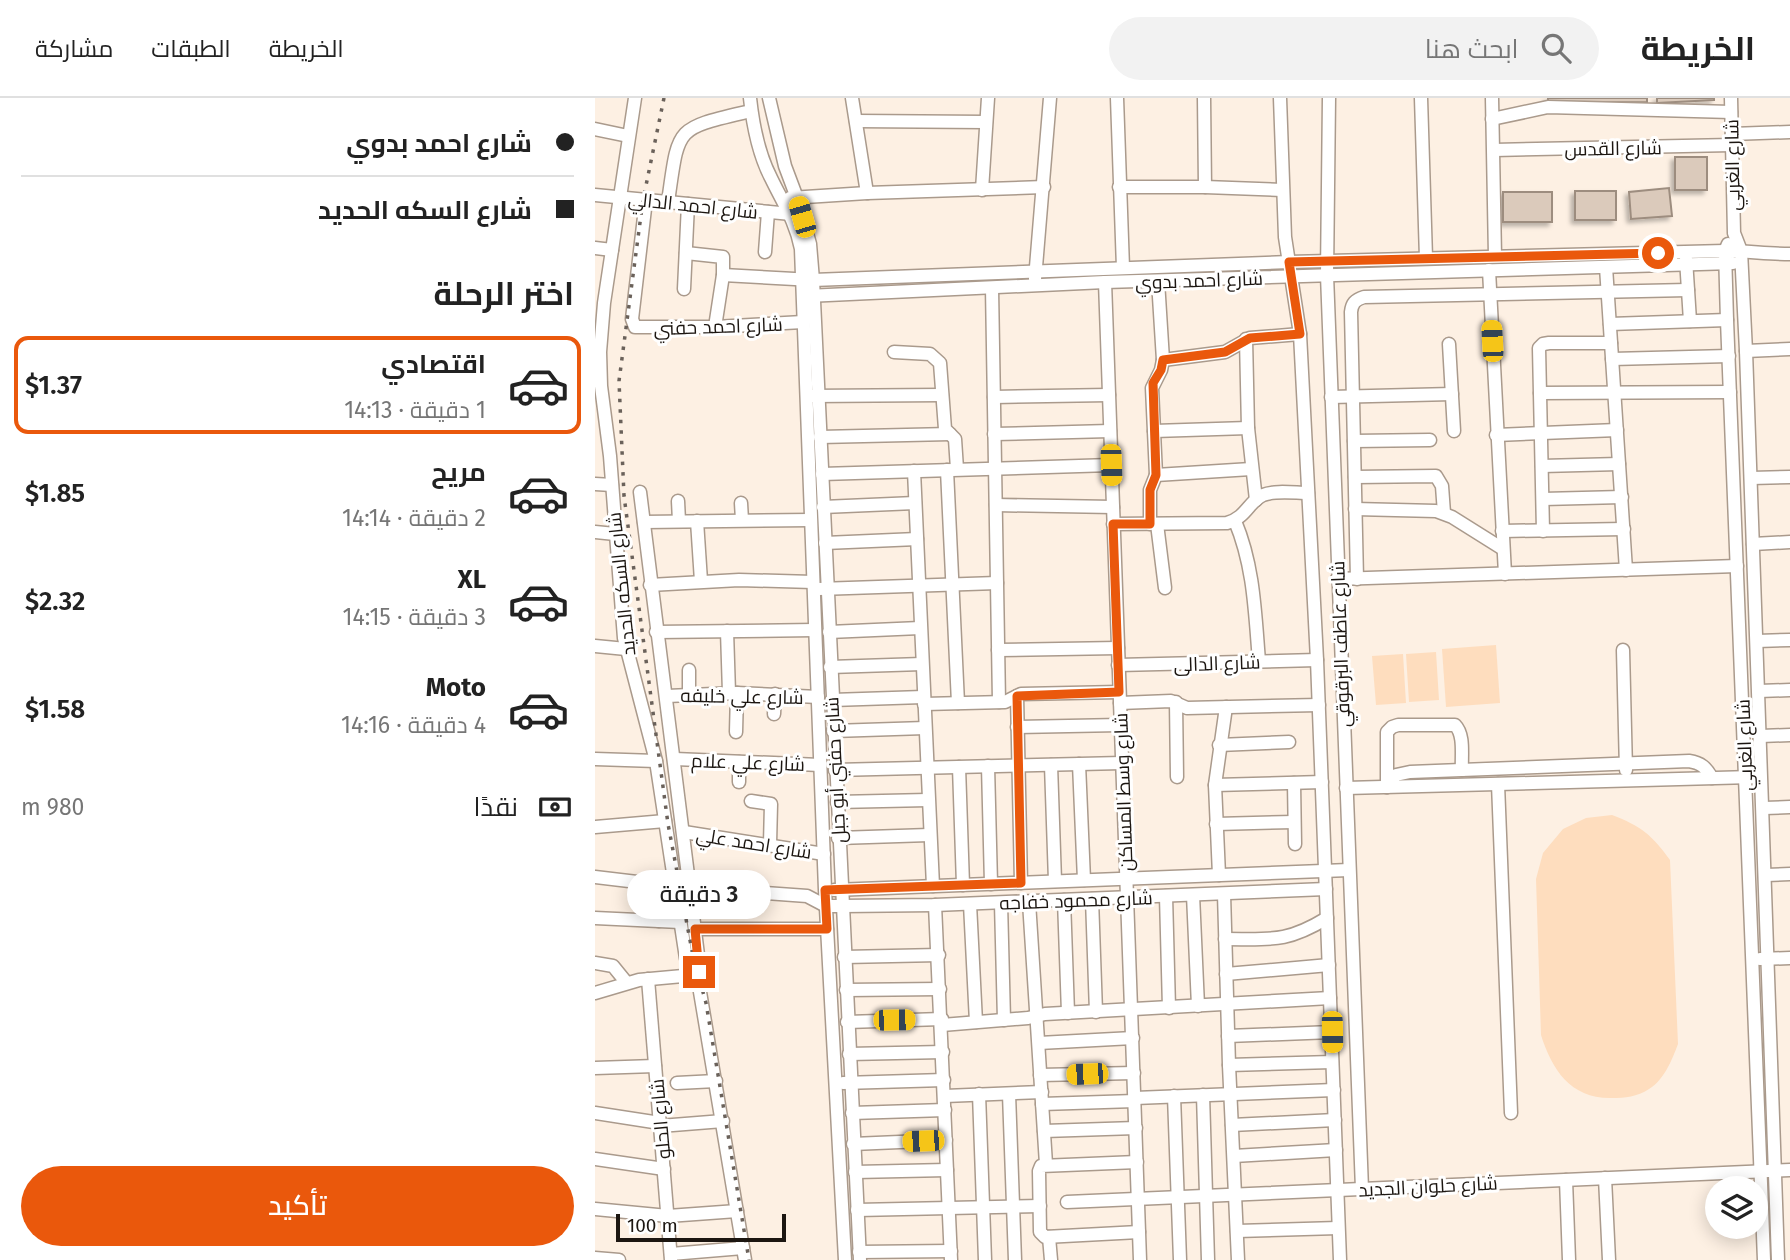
<!DOCTYPE html>
<html lang="ar">
<meta charset="utf-8">
<style>
body{margin:0;font-family:"Fira Sans",Cairo,sans-serif;background:#f2f2f2;color:#222;direction:rtl;height:100vh;display:flex;flex-direction:column;font-size:26px;white-space:nowrap}
*{box-sizing:border-box;margin:0}
p{font-size:23px;color:#767676}
.icon{flex:none;width:38px;height:38px;fill:none;stroke:currentColor;stroke-width:2;stroke-linecap:round;stroke-linejoin:round}
.map{position:relative;flex:1;overflow:hidden;direction:ltr}
.details{display:flex;flex-direction:column;background:#fff;width:595px}
.details>*{flex:none}
.hud{display:grid;align-content:center;height:154px;padding:0 21px;background:#fff}
.controls{position:absolute;left:1110px;top:1078px;display:grid;gap:14px}
.controls a{display:grid;place-items:center;width:63px;height:63px;border-radius:50%;background:#fff;box-shadow:0 4px 18px #0003;font-size:35px}
.scale{position:absolute;left:21px;bottom:18px;width:170px;box-sizing:border-box;padding-left:7px;border:4px solid #1c1611;border-top:0;font-size:19px;line-height:24px;white-space:nowrap;color:#1c1611;-webkit-text-stroke:5px #fff;paint-order:stroke}
.end{position:absolute;width:32px;height:32px;margin:-16px;border:9px solid #ea580c;background:#fff;box-shadow:0 0 0 4px #fff}
.from{border-radius:50%}
.bubble{position:absolute;height:49px;border-radius:24px;background:#fff;box-shadow:0 4px 18px #0003;font-size:23px;font-weight:600;line-height:49px;text-align:center;direction:rtl}
.car{position:absolute;width:21px;height:42px;margin:-21px -10px;border-radius:9px;box-shadow:0 0 5px 2px #0007;background:linear-gradient(#f5c518 24%,#345 0 40%,#f5c518 0 76%,#345 0 86%,#f5c518 0)}
.hud b{display:flex;align-items:center;gap:24px;height:66px;font-size:26px}
.hud b+b{border-top:2px solid #e0e0e0}
.hud i{width:18px;height:18px;background:#222}
ul{padding:0;list-style:none}
li{display:flex;align-items:center;gap:21px;height:98px;margin:0 14px 10px;padding:0 7px;border:4px solid transparent;border-radius:14px}
li div{flex:1}
li b{display:block;font-size:26px}
li em{font-style:normal;font-weight:600}
li.selected{border-color:#ea580c}
li>.icon{width:63px;height:63px;stroke-width:1.5}
h2{padding:0 21px;font-size:32px;line-height:84px}
.pay{display:flex;align-items:center;gap:18px;height:77px;padding:0 21px;font-size:26px}
.pay p{margin-inline-start:auto}
.primary-button{display:flex;gap:14px;margin-top:auto;padding:14px 21px}
.primary-button a{flex:1;height:80px;border-radius:42px;background:#ea580c;color:#fff;font-size:28px;font-weight:600;line-height:80px;text-align:center}
header{display:flex;align-items:center;gap:42px;box-sizing:border-box;height:98px;padding:0 35px;background:#fff;border-bottom:2px solid #e0e0e0}
header strong{font-size:33px}
nav{display:flex;gap:38px;margin-inline-start:auto;font-size:24px}
.search{width:490px;height:63px;background:#f2f2f2;display:flex;align-items:center;gap:18px;box-sizing:border-box;padding:0 24px;border-radius:38px;color:#767676;font-size:26px}
main{display:flex;flex:1;min-height:0}
.map>svg:first-child{display:block}
</style>
<header>
<strong>الخريطة</strong>
<div class="search"><svg class="icon" aria-label="search" viewBox="0 0 24 24"><circle cx="10" cy="10" r="6"/><path d="M15 15l6 6"/></svg>ابحث هنا</div>
<nav><a>الخريطة</a><a>الطبقات</a><a>مشاركة</a></nav>
</header>
<main>
<div class="map">
<svg width="1195" height="1162" viewBox="0 0 1195 1162">
<defs>
<filter id="shadow"><feDropShadow dx="-3.5" dy="3.5" stdDeviation="2" flood-color="#0004"/></filter>
</defs>
<rect width="100%" height="100%" fill="#fdf0e3"/>
<!-- green -->
<g fill="#feddbe">
<polygon points="901,547 905,605 851,609 847,551"/>
<polygon points="841,554 844,602 814,604 811,556"/>
<polygon points="808,556 811,605 781,607 777,558"/>
<path d="M 1017,717 C 1046,728 1057,737 1075,762 L 1083,946 C 1077,962 1069,982 1054,991 C 1042,999 1030,1000 1017,1000 C 976,1001 957,972 946,937 L 941,781 L 948,755 L 968,731 L 991,720 Z"/>
</g>
<!-- building -->
<g fill="#dbcabb" stroke="#9d8d7f" stroke-width="2" filter="url(#shadow)">
<polygon points="953,0 1052,0 1052,4 953,5"/>
<polygon points="1062,0 1119,0 1119,2 1062,5"/>
<rect x="1080" y="59" width="32" height="33"/>
<polygon points="1074,90 1077,118 1036,121 1034,94"/>
<rect x="980" y="93" width="41" height="29"/>
<rect x="908" y="94" width="49" height="30"/>
</g>
<g fill="none" stroke-linecap="round" stroke-linejoin="round">
<defs>
<g id="minor">
<polyline points="40,0 9,205 5,254 6,288 15,358 29,540 61,663 91,860 103,882"/>
<path d="M 155,0 C 158,28 163,55 176,80 C 188,105 201,124 206,151 L 230,792 L 250,1162"/>
<polyline points="174,0 190,68 202,100 215,146 218,182 265,1162"/>
<polyline points="257,0 272,95"/>
<polyline points="522,0 528,170"/>
<polyline points="609,0 610,89"/>
<polyline points="685,0 690,139 705,236 722,562 745,1162"/>
<polyline points="734,0 732,177 767,1091"/>
<polyline points="826,0 831,160"/>
<polyline points="897,0 900,158"/>
<polyline points="1136,0 1139,135 1146,153 1151,253 1183,1162"/>
<polyline points="897,21 953,9 1136,14"/>
<polyline points="261,23 391,24"/>
<polyline points="0,31 33,38"/>
<polyline points="1137,36 1195,34"/>
<polyline points="899,52 1137,47"/>
<polyline points="524,89 610,89 687,92"/>
<polyline points="387,92 393,0"/>
<polyline points="0,97 196,116"/>
<polyline points="195,100 272,95 449,89"/>
<polyline points="51,102 37,221 40,229 120,229 208,224"/>
<path d="M 73,104 C 84,27 79,31 156,13"/>
<polyline points="1133,146 1130,153 1132,222 1169,1162"/>
<polyline points="0,150 17,152"/>
<polyline points="170,154 173,114"/>
<polyline points="91,155 128,159 128,177 120,229"/>
<polyline points="1091,161 1095,223"/>
<polyline points="1011,169 1031,472"/>
<polyline points="894,172 910,476"/>
<path d="M 128,177 L 218,182 L 694,164 L 1130,153 C 1152,153 1173,156 1195,156"/>
<polyline points="440,181 455,0"/>
<polyline points="510,184 545,1162"/>
<polyline points="397,190 404,604"/>
<polyline points="89,191 93,106"/>
<polyline points="212,198 510,184 1138,165"/>
<polyline points="1015,226 1132,222"/>
<polyline points="651,241 653,330 661,402"/>
<polyline points="854,246 859,333"/>
<polyline points="1151,253 1195,251"/>
<polyline points="299,254 335,256 345,265 350,331 360,341 362,371"/>
<polyline points="1017,261 1134,258"/>
<polyline points="568,262 630,254 655,240 705,236"/>
<polyline points="945,295 1135,294"/>
<polyline points="215,298 347,297"/>
<polyline points="399,299 514,297"/>
<polyline points="736,299 857,296"/>
<polyline points="559,333 653,330"/>
<polyline points="399,336 515,333"/>
<polyline points="901,337 1022,332"/>
<polyline points="225,339 355,336"/>
<polyline points="759,343 835,342"/>
<polyline points="947,368 1024,366"/>
<polyline points="352,372 363,605"/>
<polyline points="319,373 338,788"/>
<polyline points="227,376 516,367"/>
<polyline points="561,377 656,371"/>
<polyline points="760,379 841,378 847,388 849,415"/>
<polyline points="1156,380 1195,379"/>
<polyline points="0,386 17,387"/>
<polyline points="45,394 104,865 103,882 150,1162"/>
<polyline points="948,401 1027,399"/>
<polyline points="83,403 84,423"/>
<polyline points="146,405 147,422"/>
<polyline points="401,407 518,409"/>
<polyline points="228,409 320,405"/>
<polyline points="760,411 841,413 857,419 908,451"/>
<polyline points="102,423 106,483"/>
<path d="M 640,423 C 659,468 660,515 664,563"/>
<polyline points="49,424 216,422"/>
<path d="M 518,426 L 632,425 C 652,419 653,404 668,397 C 680,392 700,395 713,395"/>
<polyline points="555,426 555,392 561,377 557,290 566,272 568,262 563,183"/>
<polyline points="562,426 570,490"/>
<polyline points="907,433 1029,431"/>
<polyline points="948,433 944,250 948,246 954,245 1016,245"/>
<polyline points="0,434 20,436"/>
<polyline points="230,445 322,441"/>
<polyline points="1158,446 1195,444"/>
<polyline points="742,481 1142,468"/>
<path d="M 762,481 L 756,214 C 757,205 760,202 769,199 L 1093,192"/>
<polyline points="55,487 144,482 218,484"/>
<polyline points="224,491 402,485"/>
<polyline points="132,533 134,595"/>
<polyline points="61,534 220,532"/>
<polyline points="234,534 325,530"/>
<polyline points="1162,543 1195,542"/>
<polyline points="0,548 31,551"/>
<polyline points="403,552 523,550"/>
<polyline points="1028,552 1031,672"/>
<polyline points="523,567 722,562"/>
<polyline points="235,569 327,566"/>
<polyline points="94,572 94,596"/>
<polyline points="1164,593 1195,592"/>
<polyline points="72,598 142,595 223,599"/>
<polyline points="422,598 426,785"/>
<polyline points="237,602 328,599"/>
<polyline points="581,604 582,679"/>
<polyline points="525,605 576,603 592,610 724,607"/>
<polyline points="329,606 410,604 426,596 524,594"/>
<polyline points="179,616 180,596"/>
<polyline points="422,629 525,627"/>
<polyline points="238,633 330,630"/>
<polyline points="141,634 142,595"/>
<polyline points="1166,638 1195,637"/>
<polyline points="624,647 694,644"/>
<polyline points="0,661 61,663"/>
<polyline points="80,661 225,667"/>
<polyline points="484,666 489,782"/>
<polyline points="456,667 460,783"/>
<polyline points="393,668 396,786"/>
<polyline points="364,669 368,787"/>
<polyline points="240,672 527,665"/>
<polyline points="144,684 144,664"/>
<polyline points="699,685 700,746"/>
<polyline points="903,686 916,1015"/>
<polyline points="620,687 727,684"/>
<path d="M 792,689 L 801,677 L 815,674 L 1094,663 C 1106,665 1111,669 1117,680"/>
<path d="M 792,689 L 792,634 L 797,629 L 803,627 L 860,627 C 870,637 866,658 867,672"/>
<polyline points="751,690 1157,679"/>
<polyline points="156,703 176,706 175,746"/>
<polyline points="242,704 333,702"/>
<polyline points="1169,710 1195,709"/>
<polyline points="621,726 699,724"/>
<polyline points="0,729 70,723"/>
<polyline points="89,734 229,756"/>
<polyline points="243,740 334,737"/>
<polyline points="624,777 620,687 631,609"/>
<polyline points="1171,777 1195,776"/>
<polyline points="0,779 84,789 212,798 231,808 247,808 340,807 731,791"/>
<polyline points="239,792 754,772"/>
<polyline points="629,796 634,967 643,1162"/>
<polyline points="598,797 603,908"/>
<polyline points="571,798 574,910"/>
<polyline points="497,801 501,914"/>
<polyline points="469,802 473,915"/>
<polyline points="434,804 451,1066"/>
<polyline points="406,805 409,922"/>
<polyline points="375,806 381,924"/>
<polyline points="340,807 356,1162"/>
<polyline points="0,820 85,824"/>
<polyline points="64,823 65,786"/>
<polyline points="100,831 232,831"/>
<path d="M 630,841 C 676,841 691,845 732,820"/>
<polyline points="249,859 344,857"/>
<polyline points="1165,861 1195,860"/>
<polyline points="0,865 18,868 31,884"/>
<polyline points="631,876 734,867"/>
<polyline points="53,881 76,1162"/>
<polyline points="251,892 345,891"/>
<polyline points="0,895 44,882 99,877"/>
<polyline points="252,924 347,921"/>
<polyline points="347,927 433,920 450,916 735,900"/>
<polyline points="633,938 737,934"/>
<polyline points="444,945 538,940"/>
<polyline points="254,956 348,954"/>
<polyline points="634,967 737,964"/>
<polyline points="0,970 60,968"/>
<polyline points="445,977 539,975"/>
<polyline points="82,985 121,983"/>
<polyline points="248,985 349,982"/>
<polyline points="384,996 390,1162"/>
<polyline points="414,996 420,1162"/>
<polyline points="608,997 613,1162"/>
<polyline points="350,998 447,994"/>
<polyline points="579,998 585,1162"/>
<polyline points="540,1000 739,992"/>
<polyline points="447,1006 540,1003"/>
<polyline points="0,1015 65,1025"/>
<polyline points="257,1015 350,1012"/>
<polyline points="637,1027 740,1022"/>
<polyline points="65,1028 128,1023"/>
<polyline points="449,1033 541,1030"/>
<polyline points="258,1046 351,1042"/>
<polyline points="639,1058 741,1052"/>
<polyline points="0,1061 69,1071"/>
<polyline points="542,1064 446,1068 444,1073 445,1134 450,1139 544,1134"/>
<polyline points="260,1074 352,1072"/>
<polyline points="1010,1080 1014,1162"/>
<polyline points="971,1082 974,1162"/>
<polyline points="472,1104 1195,1072"/>
<polyline points="0,1111 73,1118 142,1113"/>
<polyline points="262,1112 445,1108"/>
<polyline points="642,1133 743,1130"/>
<polyline points="454,1139 456,1162"/>
<polyline points="264,1154 356,1153"/>
<polyline points="76,1156 148,1150"/>
<polyline points="0,1160 24,1162"/>
</g>
</defs>
<!-- minor casing -->
<use href="#minor" stroke="#aa9a8c" stroke-width="15"/>
<!-- minor -->
<use href="#minor" stroke="#fff" stroke-width="12"/>
<!-- rail -->
<polyline stroke="#6a615a" stroke-width="3.5" stroke-dasharray="3.5 7" stroke-linecap="butt" points="69,0 48,102 24,283 29,398 73,726 98,858 111,905 154,1162"/>
</g>
<g fill="none" stroke-linecap="round" stroke-linejoin="round">
<!-- route -->
<polyline stroke="#ea580c" stroke-width="9" points="104,874 100,831 232,831 230,792 426,785 422,598 524,594 518,426 555,426 555,392 561,377 558,285 566,272 568,262 630,254 655,240 705,236 694,164 1063,155"/>
</g>
<g text-anchor="middle" stroke-width="6" stroke-linejoin="round" paint-order="stroke">
<!-- street labels -->
<g font-size="19" fill="#1c1611" stroke="#fff">
<text transform="translate(1018 50) rotate(-1)" y="7">شارع القدس</text>
<text transform="translate(1137 67) rotate(-91)" y="7">شارع الغربي</text>
<text transform="translate(98 107) rotate(6)" y="7">شارع احمد الدالي</text>
<text transform="translate(604 182) rotate(-2)" y="7">شارع احمد بدوي</text>
<text transform="translate(123 228) rotate(-2)" y="7">شارع احمد حفني</text>
<text transform="translate(26 486) rotate(-96)" y="7">شارع السكه الحديد</text>
<text transform="translate(745 546) rotate(-92)" y="7">شارع عاطف البرقوقي</text>
<text transform="translate(622 565) rotate(-2)" y="7">شارع الدالى</text>
<text transform="translate(147 598) rotate(1)" y="7">شارع علي خليفه</text>
<text transform="translate(1149 647) rotate(-92)" y="7">شارع الغربي</text>
<text transform="translate(153 664) rotate(2)" y="7">شارع علي علام</text>
<text transform="translate(240 672) rotate(-93)" y="7">شارع حفني أبو جبل</text>
<text transform="translate(528 694) rotate(-92)" y="7">شارع وسط المساكن</text>
<text transform="translate(159 745) rotate(9)" y="7">شارع احمد علي</text>
<text transform="translate(481 802) rotate(-2)" y="7">شارع محمود خفاجه</text>
<text transform="translate(65 1021) rotate(-95)" y="7">شارع الحلو</text>
<text transform="translate(833 1088) rotate(-3)" y="7">شارع حلوان الجديد</text>
</g>
</g>
</svg>
<div class="controls">
<a><svg class="icon" aria-label="layers" viewBox="0 0 24 24"><path d="M12 4l9 5-9 5-9-5zM3 14l9 5 9-5"/></svg></a>
</div>
<div class="scale">100 m</div>
<i class="end from" style="left:1063px;top:155px"></i>
<i class="end" style="left:104px;top:874px"></i>
<div class="bubble" style="left:32px;top:772px;width:144px">3 دقيقة</div>
<i class="car" style="left:207px;top:119px;rotate:344deg"></i>
<i class="car" style="left:897px;top:243px;rotate:357deg"></i>
<i class="car" style="left:516px;top:367px;rotate:178deg"></i>
<i class="car" style="left:299px;top:922px;rotate:89deg"></i>
<i class="car" style="left:737px;top:934px;rotate:179deg"></i>
<i class="car" style="left:492px;top:976px;rotate:268deg"></i>
<i class="car" style="left:328px;top:1043px;rotate:268deg"></i>
</div>
<section class="details">
<div class="hud">
<b><i class="from"></i>شارع احمد بدوي</b>
<b><i></i>شارع السكه الحديد</b>
</div>
<h2>اختر الرحلة</h2>
<ul>
<li class="selected"><svg class="icon" aria-label="car" viewBox="0 0 24 24"><path d="M5 17H2v-5l4-1 3-4h7l3 4 3 1v5h-3M9 17h6M6 11h13"/><circle cx="7" cy="17" r="2"/><circle cx="17" cy="17" r="2"/></svg><div><b>اقتصادي</b><p>1 دقيقة · 14:13</p></div><em>$1.37</em></li>
<li><svg class="icon" aria-label="car" viewBox="0 0 24 24"><path d="M5 17H2v-5l4-1 3-4h7l3 4 3 1v5h-3M9 17h6M6 11h13"/><circle cx="7" cy="17" r="2"/><circle cx="17" cy="17" r="2"/></svg><div><b>مريح</b><p>2 دقيقة · 14:14</p></div><em>$1.85</em></li>
<li><svg class="icon" aria-label="car" viewBox="0 0 24 24"><path d="M5 17H2v-5l4-1 3-4h7l3 4 3 1v5h-3M9 17h6M6 11h13"/><circle cx="7" cy="17" r="2"/><circle cx="17" cy="17" r="2"/></svg><div><b>XL</b><p>3 دقيقة · 14:15</p></div><em>$2.32</em></li>
<li><svg class="icon" aria-label="car" viewBox="0 0 24 24"><path d="M5 17H2v-5l4-1 3-4h7l3 4 3 1v5h-3M9 17h6M6 11h13"/><circle cx="7" cy="17" r="2"/><circle cx="17" cy="17" r="2"/></svg><div><b>Moto</b><p>4 دقيقة · 14:16</p></div><em>$1.58</em></li>
</ul>
<div class="pay"><svg class="icon" aria-label="cash" viewBox="0 0 24 24"><path d="M3 7h18v10H3z"/><circle cx="12" cy="12" r="2"/></svg>نقدًا<p>980 m</p></div>
<div class="primary-button"><a>تأكيد</a></div>
</section>
</main>
